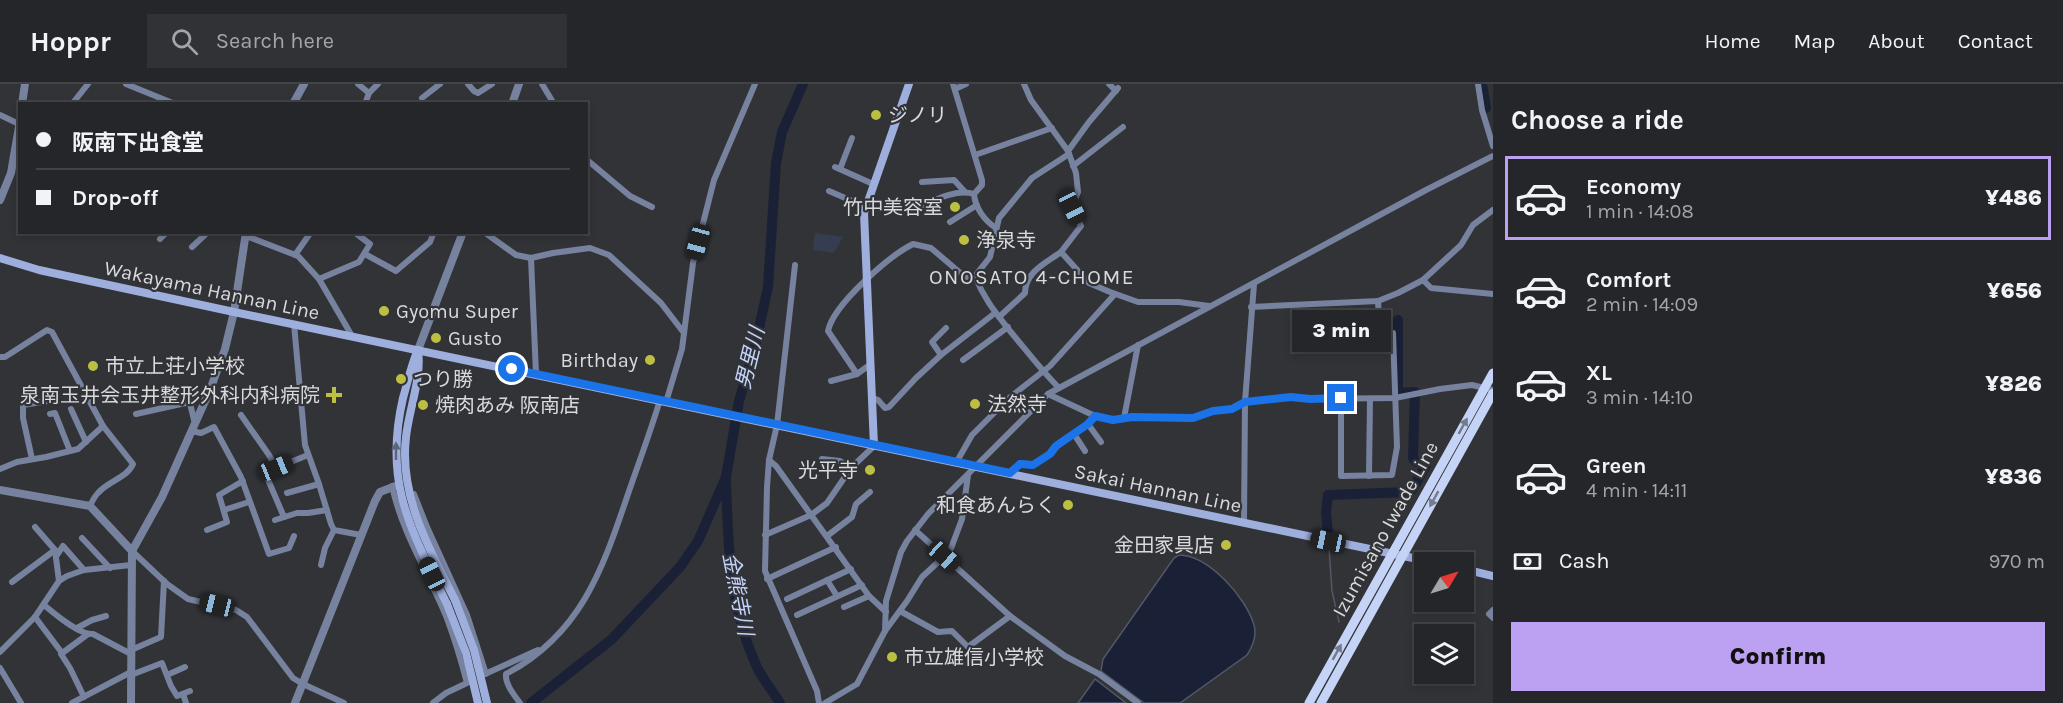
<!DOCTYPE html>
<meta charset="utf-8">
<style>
body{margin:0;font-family:Karla,"Noto Sans JP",sans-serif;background:#313235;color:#f1f3f6;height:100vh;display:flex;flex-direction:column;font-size:22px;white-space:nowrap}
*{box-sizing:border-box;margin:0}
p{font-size:20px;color:#a3a5a8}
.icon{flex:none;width:33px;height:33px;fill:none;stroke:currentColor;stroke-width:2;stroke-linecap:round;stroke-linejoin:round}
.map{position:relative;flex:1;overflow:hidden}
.side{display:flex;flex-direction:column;background:#252629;width:570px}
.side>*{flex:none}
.hud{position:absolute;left:18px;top:18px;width:570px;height:132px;border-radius:0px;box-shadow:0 3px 9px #0003,0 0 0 2px #424346;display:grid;align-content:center;height:132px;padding:0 18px;background:#252629}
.needle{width:39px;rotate:52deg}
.fabs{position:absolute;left:1414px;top:468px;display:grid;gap:12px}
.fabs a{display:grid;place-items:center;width:60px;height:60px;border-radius:0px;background:#252629;box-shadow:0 3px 9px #0003,0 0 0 2px #424346;font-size:30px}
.end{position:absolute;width:27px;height:27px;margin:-14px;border:8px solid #1a73e8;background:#fff;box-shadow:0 0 0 3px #fff}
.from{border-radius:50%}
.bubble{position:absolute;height:42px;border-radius:0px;background:#252629;box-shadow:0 3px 9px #0003,0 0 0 2px #424346;font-size:20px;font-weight:800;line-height:42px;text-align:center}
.car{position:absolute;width:18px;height:36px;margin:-18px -9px;border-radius:8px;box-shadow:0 0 4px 2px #0007;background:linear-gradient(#222 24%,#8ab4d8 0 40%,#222 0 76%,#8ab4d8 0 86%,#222 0)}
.hud b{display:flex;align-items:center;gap:21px;height:57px;font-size:22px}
.hud b+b{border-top:2px solid #424346}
.hud i{width:15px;height:15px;background:#f1f3f6}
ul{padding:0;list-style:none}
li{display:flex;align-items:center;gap:18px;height:84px;margin:0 12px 9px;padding:0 6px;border:3px solid transparent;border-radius:0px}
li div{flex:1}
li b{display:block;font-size:22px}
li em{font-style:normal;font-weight:800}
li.on{border-color:#bca0f2}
li>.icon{width:54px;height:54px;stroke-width:1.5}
h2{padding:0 18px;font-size:27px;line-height:72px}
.pay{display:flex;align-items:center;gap:15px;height:66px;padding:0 18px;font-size:22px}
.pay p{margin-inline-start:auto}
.action{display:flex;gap:12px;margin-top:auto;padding:12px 18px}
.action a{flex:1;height:69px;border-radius:0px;background:#bca0f2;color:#111;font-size:24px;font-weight:800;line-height:69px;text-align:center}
header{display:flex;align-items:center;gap:36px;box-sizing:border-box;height:84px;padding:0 30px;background:#252629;border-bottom:2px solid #424346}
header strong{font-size:28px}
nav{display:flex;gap:33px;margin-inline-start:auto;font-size:21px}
.search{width:420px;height:54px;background:#313235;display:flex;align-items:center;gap:15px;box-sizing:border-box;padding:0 21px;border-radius:0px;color:#a3a5a8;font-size:22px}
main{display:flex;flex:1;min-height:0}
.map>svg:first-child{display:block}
</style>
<header>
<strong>Hoppr</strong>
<div class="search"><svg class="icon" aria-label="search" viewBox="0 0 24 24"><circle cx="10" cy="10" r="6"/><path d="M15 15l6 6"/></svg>Search here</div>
<nav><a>Home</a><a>Map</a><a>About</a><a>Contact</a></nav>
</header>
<main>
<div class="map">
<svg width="1493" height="619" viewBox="0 0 1493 619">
<rect width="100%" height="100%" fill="#313337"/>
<!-- green -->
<polygon fill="#353d50" points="815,149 843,153 834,169 813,166"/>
<!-- water -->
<g fill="#1a2137" stroke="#535868" stroke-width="1.5">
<path d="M 1179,471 C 1208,471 1246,513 1254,541 C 1257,552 1253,562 1247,571 L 1180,619 L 1144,619 L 1101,587 L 1103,575 L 1174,474 Z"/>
<polygon points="1095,595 1126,619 1078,619"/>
</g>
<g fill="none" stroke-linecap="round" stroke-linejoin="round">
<!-- stream -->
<polyline stroke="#535868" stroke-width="1.5" points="1329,464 1332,507 1339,538"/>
<!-- river -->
<g stroke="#1a2137" stroke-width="10">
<polyline points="1482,0 1486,24"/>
<path d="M 726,396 C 728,461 729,519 755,579 C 761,593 772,606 780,619"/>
<polyline points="1328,450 1326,428 1328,411 1409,408 1412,406 1426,381 1415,377 1413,374 1415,308 1399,309 1398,307 1398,236"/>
<polyline points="531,619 612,555 680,483 698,457 726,393 739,317 755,263 768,203 776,79 782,48 803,0"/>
</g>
<!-- minor -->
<g stroke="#77829f" stroke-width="6">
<polyline points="126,0 175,20"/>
<polyline points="358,0 369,9"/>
<polyline points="468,0 474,7 478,9 492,0"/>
<polyline points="542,0 554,20"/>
<path d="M 953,0 L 982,96 L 982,101 L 974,110 C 975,124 985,137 996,144"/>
<polyline points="1024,0 1031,16 1068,67 1076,89 1078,108 1072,123 1081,142 1061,168 1089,199 1110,208 1138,218 1179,218 1209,222"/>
<polyline points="1109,0 1116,7"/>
<polyline points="1478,0 1482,26 1493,62"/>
<polyline points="955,5 966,0"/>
<polyline points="422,14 440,0"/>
<polyline points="72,20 88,0"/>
<polyline points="365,20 369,9 378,0"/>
<polyline points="0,31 19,40"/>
<polyline points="1068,67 1089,38 1118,4"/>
<polyline points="975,71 1052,44"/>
<polyline points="586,75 630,112 652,123"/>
<polyline points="1073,82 1123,43"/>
<polyline points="835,83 873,100"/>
<polyline points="840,85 852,54"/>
<polyline points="922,98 954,96 965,108"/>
<polyline points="829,107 866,123"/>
<path d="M 914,125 C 931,118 956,104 974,110"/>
<polyline points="950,138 977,121"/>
<polyline points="484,148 516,171 531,174 553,169 590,164 609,171 661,219 684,249"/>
<polyline points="246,152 298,172 319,195 352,252"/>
<polyline points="160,155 167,148"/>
<polyline points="192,163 208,148"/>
<polyline points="365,170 396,187 430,158 434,148"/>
<polyline points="295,171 311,148"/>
<polyline points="531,174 536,290"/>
<polyline points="795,181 777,341 769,376 767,403 765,487 817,607 819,619"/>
<path d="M 975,192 C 984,215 995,228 1010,247 C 1026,266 1041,286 1059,304"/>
<polyline points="319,195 359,178 370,160 354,148"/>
<polyline points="1423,196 1431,204 1493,210"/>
<polyline points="1251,223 1378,217 1398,209 1423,196 1461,161 1473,141 1493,126"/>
<path d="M 999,233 L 1025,209 C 1025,188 1046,179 1061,168"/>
<polyline points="294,240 305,361 319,400 331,440 334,446 361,451"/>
<polyline points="941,271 995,229"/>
<path d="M 0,273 L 5,273 L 47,246 L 52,248 L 103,342 L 133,380 C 127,394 108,397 98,409 C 94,413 92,418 90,422"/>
<polyline points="963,276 1008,243"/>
<path d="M 857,290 L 828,247 C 833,221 889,172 913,160 L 931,164 L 965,193 L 975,192 L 990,173 L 999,134 L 1032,94 L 1069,70"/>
<polyline points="831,297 857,290 871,280"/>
<polyline points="187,307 195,340"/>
<polyline points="1048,310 1095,332 1113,336 1132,333 1193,334 1213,327 1232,325 1245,318 1291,313 1310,315 1395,314 1440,305 1472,301 1493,306"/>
<polyline points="873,314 878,316 885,324 889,323 916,294 941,271 932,258 946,244"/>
<polyline points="1341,314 1341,392 1392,391 1397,363 1393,249 1380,249 1378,217"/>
<polyline points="666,318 682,265 693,179 714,96 755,0"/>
<polyline points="71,325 86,358"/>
<polyline points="50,330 55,329 70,367"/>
<polyline points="136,330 190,318"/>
<polyline points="241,331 269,371 276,384"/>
<polyline points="1124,334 1138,261"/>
<polyline points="1088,340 1101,358"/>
<polyline points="192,347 201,349 214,343 241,393 269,470 289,464 294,452"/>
<polyline points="1074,350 1085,367"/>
<polyline points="32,375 23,334 23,321 48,317"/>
<polyline points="822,375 840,377 851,384"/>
<polyline points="769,376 776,382 869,512 886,528"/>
<polyline points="956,379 972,351 1009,314 1050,282 1115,210"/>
<polyline points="0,385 17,378 46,373 78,365 103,342"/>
<polyline points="1010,389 1020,379 1033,381 1050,370 1056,362 1088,340 1095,332"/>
<polyline points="1369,392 1370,315"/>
<path d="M 392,402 C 402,449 428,488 446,532 C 454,553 461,576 467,599 L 446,609 L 433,619"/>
<polyline points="287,409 319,400"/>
<polyline points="414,410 427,443 467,531 486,590"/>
<polyline points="224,426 249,418"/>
<polyline points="284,433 266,391 276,384 308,371"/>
<polyline points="275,436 297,429 308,429 327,426"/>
<polyline points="1244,438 1245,318 1254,200"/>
<polyline points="35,443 55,466 59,497"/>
<polyline points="207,446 227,438 219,411 243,397"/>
<polyline points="915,446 1010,532 1065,572 1099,590 1138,619"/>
<polyline points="765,451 811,431 827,419 851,384 874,362"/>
<polyline points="827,452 852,433 856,420 870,408"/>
<polyline points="82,454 110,484"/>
<polyline points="132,467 167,500 188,515 236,526 247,533 293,594 303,600 344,619"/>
<polyline points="57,471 63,462 84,486"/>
<polyline points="321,481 325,464 334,446"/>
<polyline points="767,495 836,463"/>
<polyline points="827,496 837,512"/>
<polyline points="12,498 55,466"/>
<polyline points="787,515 851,485"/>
<path d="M 44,521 C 55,530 79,551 93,550 L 131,570"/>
<polyline points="844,523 869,512"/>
<polyline points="1493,526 1489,530 1493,534"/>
<polyline points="900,527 938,548 952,547 968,563 977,575"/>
<polyline points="797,531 862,501"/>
<polyline points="35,533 62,569"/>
<polyline points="77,544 92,536 106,532"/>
<polyline points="885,547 907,517 922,493 950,467 962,435 968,391"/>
<polyline points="968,563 1010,532"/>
<polyline points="131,566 161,553 164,497"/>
<polyline points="0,568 35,533 59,497 67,492 84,486 131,481"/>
<polyline points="0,584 21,619"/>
<polyline points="485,590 538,566"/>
<polyline points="131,591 162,579 171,602 177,612 190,607"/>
<polyline points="167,591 185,583"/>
<polyline points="183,610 186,619"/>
<polyline points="84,613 70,584 61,570 88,550"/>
<polyline points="72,619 131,588"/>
<path d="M 520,619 C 514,611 505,600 506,590 C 580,551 602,487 627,413 C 638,381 650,349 660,316"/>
<polyline points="825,619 857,600 885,547 886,517 901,468 907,457 928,430 1048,310 1426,106 1493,72"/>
</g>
<!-- tertiary -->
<g stroke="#77829f" stroke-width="8">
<polyline points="22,20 25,0"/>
<polyline points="293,20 304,0"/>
<polyline points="512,20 519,0"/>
<polyline points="0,116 11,89 20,37"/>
<polyline points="418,266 463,148"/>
<polyline points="0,406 90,422 132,467"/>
<polyline points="131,619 132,467 162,413 210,306 225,265 234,228 246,148"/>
<polyline points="295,619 375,417 380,408 398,401"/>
</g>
<!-- secondary -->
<g stroke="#9eafdd" stroke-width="8">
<polyline points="0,174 39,186 234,228 1432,478"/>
<path d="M 418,266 C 411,281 408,297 403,314 C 383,400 411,445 447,520"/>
<path d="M 418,266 C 422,295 409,324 406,353 C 399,412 429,465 455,516"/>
<polyline points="874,362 864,129 909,0"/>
<polyline points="1464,485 1493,492"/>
</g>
<!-- primary -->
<g stroke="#c5d3f6" stroke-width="9">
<polyline points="1309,619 1493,289"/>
<polyline points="1321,619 1493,309"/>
</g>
<!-- secondary-bridge -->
<g stroke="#9eafdd" stroke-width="8">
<polyline points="455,516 474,566 487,619"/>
<polyline points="447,520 466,569 478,619"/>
</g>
</g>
<!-- one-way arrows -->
<defs><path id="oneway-solid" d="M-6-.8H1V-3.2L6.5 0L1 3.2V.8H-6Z" transform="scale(1.5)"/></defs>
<g fill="#747b8d">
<use href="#oneway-solid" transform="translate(1463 342) rotate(-61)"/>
<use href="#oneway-solid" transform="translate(1434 415) rotate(119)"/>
<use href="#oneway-solid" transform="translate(1337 568) rotate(-61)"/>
</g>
<use fill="#5d6579" href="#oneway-solid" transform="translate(396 367) rotate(-90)"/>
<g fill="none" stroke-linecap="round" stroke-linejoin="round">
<!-- route -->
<polyline stroke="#1a73e8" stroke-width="8" points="512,285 1010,389 1020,380 1033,381 1050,370 1056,362 1088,340 1095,332 1113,336 1132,333 1193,334 1213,327 1232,325 1245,318 1291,313 1310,315 1341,314"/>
</g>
<!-- markers -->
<g fill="#bdbf43" stroke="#313337" stroke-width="2">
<circle cx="876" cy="31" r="6"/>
<circle cx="955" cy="123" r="6"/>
<circle cx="964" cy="156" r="6"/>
<circle cx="384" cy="227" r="6"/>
<circle cx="436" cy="254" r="6"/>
<circle cx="650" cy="276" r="6"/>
<circle cx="93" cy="282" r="6"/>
<circle cx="401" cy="295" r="6"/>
<path d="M331 302h6v6h6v6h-6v6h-6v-6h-6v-6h6z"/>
<circle cx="975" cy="320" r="6"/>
<circle cx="423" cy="321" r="6"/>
<circle cx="870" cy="386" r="6"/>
<circle cx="1068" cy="421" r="6"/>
<circle cx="1226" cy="461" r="6"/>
<circle cx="892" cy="573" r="6"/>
</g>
<g text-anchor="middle" stroke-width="4.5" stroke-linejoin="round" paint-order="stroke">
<!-- poi labels -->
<g font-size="20" fill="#d9dadc" stroke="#313337" text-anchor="start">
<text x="888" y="38">ジノリ</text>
<text x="943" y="130" text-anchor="end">竹中美容室</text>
<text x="976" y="163">浄泉寺</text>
<text x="396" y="234">Gyomu Super</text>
<text x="448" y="261">Gusto</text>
<text x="638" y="283" text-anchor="end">Birthday</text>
<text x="105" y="289">市立上荘小学校</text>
<text x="413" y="302">つり勝</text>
<text x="320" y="318" text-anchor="end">泉南玉井会玉井整形外科内科病院</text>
<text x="987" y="327">法然寺</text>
<text x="435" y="328">焼肉あみ 阪南店</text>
<text x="858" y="393" text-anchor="end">光平寺</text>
<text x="1056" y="428" text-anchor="end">和食あんらく</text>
<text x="1214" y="468" text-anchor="end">金田家具店</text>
<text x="904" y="580">市立雄信小学校</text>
</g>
<!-- street labels -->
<g font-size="20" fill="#d9dadc" stroke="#313337">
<text transform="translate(212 206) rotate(12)" y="7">Wakayama Hannan Line</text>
<text transform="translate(1158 404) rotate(12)" y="7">Sakai Hannan Line</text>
<text transform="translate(1385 445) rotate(-61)" y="7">Izumisano Iwade Line</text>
</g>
<!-- neighbourhood labels -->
<g font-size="21" letter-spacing="1.5" fill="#d9dadc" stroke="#313337">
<text x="1032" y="200">ONOSATO 4-CHOME</text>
</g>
<!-- water labels -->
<g font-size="21" font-style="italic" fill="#c4d3fb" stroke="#313337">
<text transform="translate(750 274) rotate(-76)" y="7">男里川</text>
<text transform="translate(738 510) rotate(79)" y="7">金熊寺川</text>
</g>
</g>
</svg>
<div class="fabs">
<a><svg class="needle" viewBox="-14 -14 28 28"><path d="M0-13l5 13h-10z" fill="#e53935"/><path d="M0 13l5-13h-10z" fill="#a3a5a8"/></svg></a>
<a><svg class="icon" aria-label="layers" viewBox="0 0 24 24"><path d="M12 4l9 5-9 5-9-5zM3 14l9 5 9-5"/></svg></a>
</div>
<i class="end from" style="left:512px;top:285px"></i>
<i class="end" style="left:1341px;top:314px"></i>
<div class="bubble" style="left:1292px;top:226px;width:99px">3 min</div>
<i class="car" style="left:1072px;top:123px;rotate:154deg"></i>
<i class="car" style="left:698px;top:158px;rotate:195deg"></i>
<i class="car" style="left:276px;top:384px;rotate:68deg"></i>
<i class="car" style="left:1328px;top:457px;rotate:282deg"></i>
<i class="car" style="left:944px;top:472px;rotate:132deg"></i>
<i class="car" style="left:432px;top:490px;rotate:334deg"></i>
<i class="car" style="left:217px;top:521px;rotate:284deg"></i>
<div class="hud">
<b><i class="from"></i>阪南下出食堂</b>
<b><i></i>Drop-off</b>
</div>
</div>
<section class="side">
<h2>Choose a ride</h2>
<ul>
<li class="on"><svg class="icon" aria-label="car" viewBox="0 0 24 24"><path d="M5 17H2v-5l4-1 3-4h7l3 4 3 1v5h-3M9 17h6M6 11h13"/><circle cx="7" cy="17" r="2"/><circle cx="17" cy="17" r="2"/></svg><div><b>Economy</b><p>1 min · 14:08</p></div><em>¥486</em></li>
<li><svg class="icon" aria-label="car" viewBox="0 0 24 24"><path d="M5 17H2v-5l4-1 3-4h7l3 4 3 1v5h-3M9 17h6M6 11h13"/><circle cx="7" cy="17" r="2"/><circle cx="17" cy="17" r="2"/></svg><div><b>Comfort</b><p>2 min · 14:09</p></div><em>¥656</em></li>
<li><svg class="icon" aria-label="car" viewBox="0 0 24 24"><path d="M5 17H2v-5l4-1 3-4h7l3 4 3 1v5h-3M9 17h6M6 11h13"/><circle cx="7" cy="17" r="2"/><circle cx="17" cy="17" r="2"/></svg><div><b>XL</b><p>3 min · 14:10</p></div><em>¥826</em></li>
<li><svg class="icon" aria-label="car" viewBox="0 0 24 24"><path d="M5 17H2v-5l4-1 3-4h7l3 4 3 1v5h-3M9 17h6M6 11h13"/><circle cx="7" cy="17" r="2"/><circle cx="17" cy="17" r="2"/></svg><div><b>Green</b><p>4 min · 14:11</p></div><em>¥836</em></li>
</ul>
<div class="pay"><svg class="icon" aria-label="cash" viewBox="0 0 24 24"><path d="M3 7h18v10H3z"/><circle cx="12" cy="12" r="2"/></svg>Cash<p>970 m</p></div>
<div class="action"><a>Confirm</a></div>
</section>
</main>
